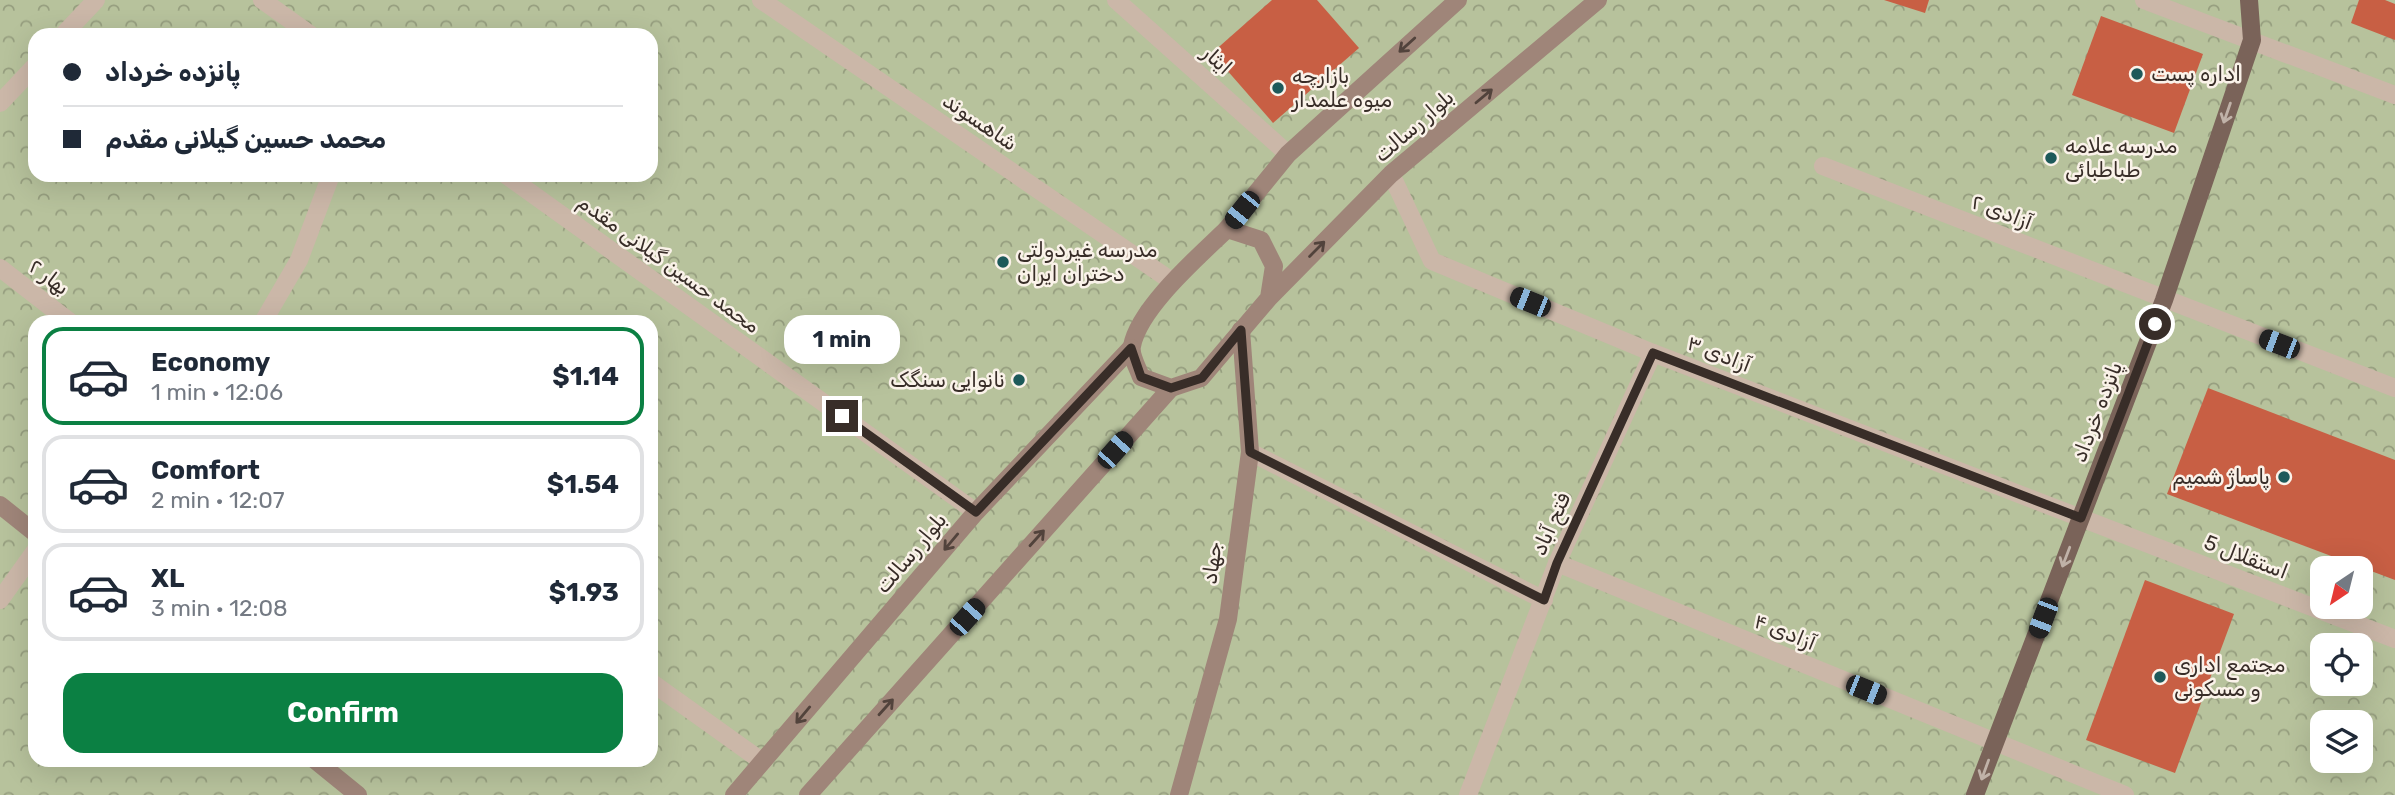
<!DOCTYPE html>
<meta charset="utf-8">
<style>
body{margin:0;font-family:Rubik,Cairo,sans-serif;background:#f6f6f7;color:#1f2937;height:100vh;display:flex;flex-direction:column;font-size:26px;white-space:nowrap}
*{box-sizing:border-box;margin:0}
p{font-size:23px;color:#747a83}
.icon{flex:none;width:38px;height:38px;fill:none;stroke:currentColor;stroke-width:2;stroke-linecap:round;stroke-linejoin:round}
.map{position:relative;flex:1;overflow:hidden}
.side{position:absolute;left:28px;top:315px;width:630px;height:452px;display:flex;flex-direction:column;background:#fff;border-radius:21px;box-shadow:0 7px 28px #0002}
.side>*{flex:none}
.hud{position:absolute;left:28px;top:28px;width:630px;height:154px;border-radius:21px;box-shadow:0 7px 28px #0002;display:grid;align-content:center;height:154px;padding:0 35px;background:#fff}
.needle{width:46px;rotate:215deg}
.fabs{position:absolute;left:2310px;top:556px;display:grid;gap:14px}
.fabs a{display:grid;place-items:center;width:63px;height:63px;border-radius:14px;background:#fff;box-shadow:0 7px 28px #0002;font-size:35px}
.end{position:absolute;width:32px;height:32px;margin:-16px;border:9px solid #382d28;background:#fff;box-shadow:0 0 0 4px #fff}
.from{border-radius:50%}
.bubble{position:absolute;height:49px;border-radius:21px;background:#fff;box-shadow:0 7px 28px #0002;font-size:23px;font-weight:700;line-height:49px;text-align:center}
.car{position:absolute;width:21px;height:42px;margin:-21px -10px;border-radius:9px;box-shadow:0 0 5px 2px #0007;background:linear-gradient(#222 24%,#8ab4d8 0 40%,#222 0 76%,#8ab4d8 0 86%,#222 0)}
.hud b{display:flex;align-items:center;gap:24px;height:66px;font-size:26px}
.hud b+b{border-top:2px solid #e0e1e3}
.hud i{width:18px;height:18px;background:#1f2937}
ul{padding:12px 0 0;list-style:none}
li{display:flex;align-items:center;gap:21px;height:98px;margin:0 14px 10px;padding:0 21px;border:4px solid #e0e1e3;border-radius:21px}
li div{flex:1}
li b{display:block;font-size:26px}
li em{font-style:normal;font-weight:700}
li.current{border-color:#0b8043}
li>.icon{width:63px;height:63px;stroke-width:1.5}
.action{display:flex;gap:14px;margin-top:auto;padding:14px 35px}
.action a{flex:1;height:80px;border-radius:21px;background:#0b8043;color:#fff;font-size:28px;font-weight:700;line-height:80px;text-align:center}
.map>svg:first-child{display:block}
</style>
<div class="map">
<svg width="2395" height="795" viewBox="0 0 2395 795">
<defs>
<pattern id="park-crowns" width="20" height="18" patternUnits="userSpaceOnUse" patternTransform="scale(1.75)"><rect width="20" height="18" fill="#b7c29c"/><path d="M2 6a3 3 0 1 1 6 0M12 15a3 3 0 1 1 6 0" fill="none" stroke="#969e7f"/></pattern>
</defs>
<rect width="100%" height="100%" fill="#f3e7dc"/>
<!-- park -->
<path fill="url(#park-crowns)" fill-rule="evenodd" d="M 0,0 L 2395,0 L 2395,795 L 0,795 ZM 35,35 L 651,35 L 651,175 L 35,175 ZM 35,322 L 651,322 L 651,760 L 35,760 ZM 2322,569 L 2361,569 L 2361,607 L 2322,607 ZM 2322,646 L 2361,646 L 2361,684 L 2322,684 ZM 2322,723 L 2361,723 L 2361,761 L 2322,761 Z"/>
<!-- building -->
<g fill="#c85f44">
<polygon points="1272,0 1317,0 1359,48 1273,123 1212,53"/>
<polygon points="1884,0 1929,0 1925,13"/>
<polygon points="2359,0 2385,0 2395,4 2395,40 2351,23"/>
<polygon points="2101,16 2203,54 2174,133 2072,95"/>
<polygon points="2208,388 2395,460 2395,580 2167,494"/>
<polygon points="2145,580 2234,614 2175,773 2086,740"/>
</g>
<g fill="none" stroke-linecap="round" stroke-linejoin="round">
<!-- street -->
<g stroke="#cbb7a8" stroke-width="18">
<polyline points="262,0 311,35"/>
<polyline points="761,0 1173,282"/>
<polyline points="1116,0 1288,154"/>
<polyline points="2144,0 2395,95"/>
<polyline points="63,35 96,0"/>
<polyline points="0,103 35,66"/>
<polyline points="1823,166 2395,388"/>
<polyline points="1391,174 1432,261 1653,353 2395,639"/>
<polyline points="506,175 976,512"/>
<polyline points="0,268 70,322"/>
<polyline points="263,322 299,260 331,175"/>
<polyline points="1250,452 1544,600"/>
<polyline points="1557,563 2125,795"/>
<polyline points="0,600 35,551"/>
<polyline points="651,682 763,762"/>
<polyline points="1468,795 1557,563 1653,353"/>
</g>
<!-- secondary -->
<g stroke="#9f8579" stroke-width="18">
<polyline points="1227,229 1288,154 1458,0"/>
<path d="M 1269,298 L 1274,266 L 1261,240 L 1227,229 C 1199,256 1139,308 1132,346 C 1130,355 1138,368 1141,377 L 1171,388 L 1201,378 L 1269,298 L 1391,174 L 1598,0"/>
<polyline points="0,505 35,533"/>
<polyline points="315,760 358,795"/>
<polyline points="734,795 976,512 1131,348"/>
<polyline points="808,795 1171,388"/>
<polyline points="1179,795 1228,619 1250,452 1241,330"/>
</g>
<!-- primary -->
<polyline stroke="#7a6359" stroke-width="18" points="1975,795 2164,300 2252,40 2249,0"/>
</g>
<!-- one-way arrows -->
<defs><path id="oneway-shaft" d="M-6 0H5M1.5-3L5.5 0L1.5 3" fill="none" stroke-width="1.6" stroke-linecap="round" stroke-linejoin="round" transform="scale(1.75)"/></defs>
<g stroke="#52433c">
<use href="#oneway-shaft" transform="translate(1407 45) rotate(138)"/>
<use href="#oneway-shaft" transform="translate(1484 96) rotate(-40)"/>
<use href="#oneway-shaft" transform="translate(1317 249) rotate(-45)"/>
<use href="#oneway-shaft" transform="translate(1037 538) rotate(-48)"/>
<use href="#oneway-shaft" transform="translate(951 542) rotate(130)"/>
<use href="#oneway-shaft" transform="translate(886 707) rotate(-48)"/>
<use href="#oneway-shaft" transform="translate(803 715) rotate(130)"/>
</g>
<g stroke="#c0b2a8">
<use href="#oneway-shaft" transform="translate(2227 113) rotate(109)"/>
<use href="#oneway-shaft" transform="translate(2066 557) rotate(111)"/>
<use href="#oneway-shaft" transform="translate(1985 770) rotate(110)"/>
</g>
<g fill="none" stroke-linecap="round" stroke-linejoin="round">
<!-- route -->
<polyline stroke="#382d28" stroke-width="9" points="842,416 976,512 1131,348 1141,377 1171,388 1202,378 1241,330 1250,452 1544,600 1557,563 1653,353 2081,518 2155,324"/>
</g>
<!-- markers -->
<g fill="#1d595a" stroke="#faf2e9" stroke-width="2.5">
<circle cx="2137" cy="74" r="7"/>
<circle cx="1278" cy="88" r="7"/>
<circle cx="2051" cy="158" r="7"/>
<circle cx="1003" cy="262" r="7"/>
<circle cx="1019" cy="380" r="7"/>
<circle cx="2284" cy="477" r="7"/>
<circle cx="2160" cy="677" r="7"/>
</g>
<g text-anchor="middle" stroke-width="5" stroke-linejoin="round" paint-order="stroke">
<!-- street labels -->
<g font-size="21" fill="#382d28" stroke="#faf2e9">
<text transform="translate(1217 60) rotate(42)" y="7">ایثار</text>
<text transform="translate(980 122) rotate(34)" y="7">شاهسوند</text>
<text transform="translate(1414 126) rotate(-41)" y="7">بلوار رسالت</text>
<text transform="translate(2002 212) rotate(21)" y="7">آزادی ۲</text>
<text transform="translate(669 264) rotate(36)" y="7">محمد حسین گیلانی مقدم</text>
<text transform="translate(49 277) rotate(37)" y="7">بهار ۲</text>
<text transform="translate(1719 354) rotate(21)" y="7">آزادی ۳</text>
<text transform="translate(2097 412) rotate(-69)" y="7">پانزده خرداد</text>
<text transform="translate(1551 524) rotate(-66)" y="7">فتح آباد</text>
<text transform="translate(911 553) rotate(-50)" y="7">بلوار رسالت</text>
<text transform="translate(2246 557) rotate(21)" y="7">استقلال 5</text>
<text transform="translate(1212 563) rotate(-83)" y="7">جهاد</text>
<text transform="translate(1785 632) rotate(22)" y="7">آزادی ۴</text>
</g>
<!-- poi labels -->
<g font-size="21" fill="#382d28" stroke="#faf2e9" text-anchor="start">
<text x="2151" y="81">اداره پست</text>
<text x="1292" y="83">بازارچه<tspan x="1292" dy="24">میوه علمدار</tspan></text>
<text x="2065" y="153">مدرسه علامه<tspan x="2065" dy="24">طباطبائی</tspan></text>
<text x="1017" y="257">مدرسه غیردولتی<tspan x="1017" dy="24">دختران ایران</tspan></text>
<text x="1005" y="387" text-anchor="end">نانوایی سنگک</text>
<text x="2270" y="484" text-anchor="end">پاساژ شمیم</text>
<text x="2174" y="672">مجتمع اداری<tspan x="2174" dy="24">و مسکونی</tspan></text>
</g>
</g>
</svg>
<div class="fabs">
<a><svg class="needle" viewBox="-14 -14 28 28"><path d="M0-13l5 13h-10z" fill="#e53935"/><path d="M0 13l5-13h-10z" fill="#747a83"/></svg></a>
<a><svg class="icon" aria-label="locate" viewBox="0 0 24 24"><circle cx="12" cy="12" r="6"/><path d="M12 2v4M12 18v4M2 12h4M18 12h4"/></svg></a>
<a><svg class="icon" aria-label="layers" viewBox="0 0 24 24"><path d="M12 4l9 5-9 5-9-5zM3 14l9 5 9-5"/></svg></a>
</div>
<i class="end from" style="left:2155px;top:324px"></i>
<i class="end" style="left:842px;top:416px"></i>
<div class="bubble" style="left:784px;top:315px;width:116px">1 min</div>
<i class="car" style="left:1242px;top:210px;rotate:219deg"></i>
<i class="car" style="left:1530px;top:302px;rotate:292deg"></i>
<i class="car" style="left:2279px;top:344px;rotate:291deg"></i>
<i class="car" style="left:1115px;top:450px;rotate:42deg"></i>
<i class="car" style="left:967px;top:617px;rotate:42deg"></i>
<i class="car" style="left:2043px;top:618px;rotate:201deg"></i>
<i class="car" style="left:1866px;top:690px;rotate:112deg"></i>
<div class="hud">
<b><i class="from"></i>پانزده خرداد</b>
<b><i></i>محمد حسین گیلانی مقدم</b>
</div>
<section class="side">
<ul>
<li class="current"><svg class="icon" aria-label="car" viewBox="0 0 24 24"><path d="M5 17H2v-5l4-1 3-4h7l3 4 3 1v5h-3M9 17h6M6 11h13"/><circle cx="7" cy="17" r="2"/><circle cx="17" cy="17" r="2"/></svg><div><b>Economy</b><p>1 min · 12:06</p></div><em>$1.14</em></li>
<li><svg class="icon" aria-label="car" viewBox="0 0 24 24"><path d="M5 17H2v-5l4-1 3-4h7l3 4 3 1v5h-3M9 17h6M6 11h13"/><circle cx="7" cy="17" r="2"/><circle cx="17" cy="17" r="2"/></svg><div><b>Comfort</b><p>2 min · 12:07</p></div><em>$1.54</em></li>
<li><svg class="icon" aria-label="car" viewBox="0 0 24 24"><path d="M5 17H2v-5l4-1 3-4h7l3 4 3 1v5h-3M9 17h6M6 11h13"/><circle cx="7" cy="17" r="2"/><circle cx="17" cy="17" r="2"/></svg><div><b>XL</b><p>3 min · 12:08</p></div><em>$1.93</em></li>
</ul>
<div class="action"><a>Confirm</a></div>
</section>
</div>
